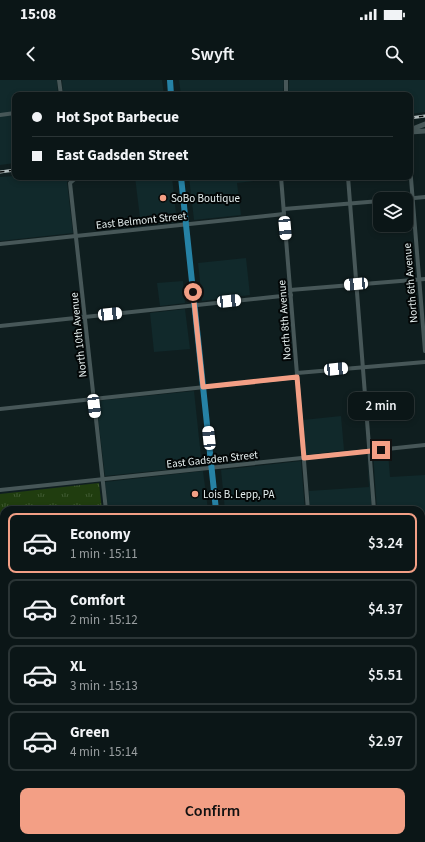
<!DOCTYPE html>
<meta charset="utf-8">
<style>
body{margin:0;font-family:"Source Sans 3",sans-serif;background:#192324;color:#f1f3f6;height:100vh;display:flex;flex-direction:column;font-size:15px;white-space:nowrap}
*{box-sizing:border-box;margin:0}
p{font-size:13px;color:#9a9fa1}
.icon{flex:none;width:22px;height:22px;fill:none;stroke:currentColor;stroke-width:2;stroke-linecap:round;stroke-linejoin:round}
.map{position:relative;flex:1;overflow:hidden}
.sheet{position:absolute;left:0px;top:426px;width:425px;height:336px;display:flex;flex-direction:column;background:#0b1617;border-radius:12px 12px 0 0;box-shadow:0 2px 6px #0003,0 0 0 1px #2b3536}
.sheet>*{flex:none}
.guide{position:absolute;left:12px;top:12px;width:401px;height:88px;border-radius:8px;box-shadow:0 2px 6px #0003,0 0 0 1px #2b3536;display:grid;align-content:center;height:88px;padding:0 20px;background:#0b1617}
.buttons{position:absolute;left:373px;top:112px;display:grid;gap:8px}
.buttons a{display:grid;place-items:center;width:40px;height:40px;border-radius:8px;background:#0b1617;box-shadow:0 2px 6px #0003,0 0 0 1px #2b3536;font-size:20px}
.end{position:absolute;width:18px;height:18px;margin:-9px;border:5px solid #f39f85;background:#111;box-shadow:0 0 0 2px #111}
.from{border-radius:50%}
.bubble{position:absolute;height:28px;border-radius:8px;background:#0b1617;box-shadow:0 2px 6px #0003,0 0 0 1px #2b3536;font-size:13px;font-weight:600;line-height:28px;text-align:center}
.car{position:absolute;width:12px;height:24px;margin:-12px -6px;border-radius:5px;box-shadow:0 0 3px 1px #0007;background:linear-gradient(#fff 24%,#345 0 40%,#fff 0 76%,#345 0 86%,#fff 0)}
.guide b{display:flex;align-items:center;gap:14px;height:38px;font-size:15px}
.guide b+b{border-top:1px solid #2b3536}
.guide i{width:10px;height:10px;background:#f1f3f6}
ul{padding:7px 0 0;list-style:none}
li{display:flex;align-items:center;gap:12px;height:60px;margin:0 8px 6px;padding:0 12px;border:2px solid #2b3536;border-radius:8px}
li div{flex:1}
li b{display:block;font-size:15px}
li em{font-style:normal;font-weight:600}
li.current{border-color:#f39f85}
li>.icon{width:36px;height:36px;stroke-width:1.5}
.button{display:flex;gap:8px;margin-top:auto;padding:8px 20px}
.button a{flex:1;height:46px;border-radius:8px;background:#f39f85;color:#111;font-size:16px;font-weight:600;line-height:46px;text-align:center}
.status{display:flex;justify-content:space-between;align-items:center;height:28px;padding:0 20px;background:#0b1617;direction:ltr}
.status svg{height:11px;fill:currentColor}
header{display:flex;justify-content:space-between;align-items:center;height:52px;padding:0 20px;background:#0b1617;font-size:18px;font-weight:600}
.map>svg:first-child{display:block}
</style>
<div class="status"><b>15:08</b><svg viewBox="0 0 49 12"><path d="M0 12V9h3v3zM5 12V6h3v6zM10 12V3h3v9zM15 12V0h3v12zM26 1h20v11H26zM47 4h2v5h-2z"/></svg></div>
<header><svg class="icon" aria-label="back" viewBox="0 0 24 24"><path d="M15 5l-7 7 7 7"/></svg>Swyft<svg class="icon" aria-label="search" viewBox="0 0 24 24"><circle cx="10" cy="10" r="6"/><path d="M15 15l6 6"/></svg></header>
<div class="map">
<svg width="425" height="762" viewBox="0 0 425 762">
<defs>
<pattern id="grass-tufts" width="24" height="20" patternUnits="userSpaceOnUse"><rect width="24" height="20" fill="#203d0f"/><path d="M3 7l-1-3M5 7V3M7 7l1-3M15 17l-1-3M17 17v-4M19 17l1-3" fill="none" stroke="#405a32"/></pattern>
</defs>
<rect width="100%" height="100%" fill="#0f1e1f"/>
<!-- built -->
<g fill="#11292b">
<polygon points="0,0 57,0 58,15 15,15 15,83 0,85"/>
<polygon points="62,0 162,0 164,15 63,15"/>
<polygon points="179,0 284,0 283,15 181,15"/>
<polygon points="289,0 425,0 425,32 410,34 410,15 288,15"/>
<polygon points="15,96 71,97 67,102 73,153 0,161 0,97"/>
<polygon points="135,97 172,97 177,142 141,146"/>
<polygon points="189,97 278,97 278,98 237,103 241,135 194,140"/>
<polygon points="246,178 250,215 202,221 198,183"/>
<polygon points="183,201 185,223 160,226 157,203"/>
<polygon points="185,229 190,269 154,272 150,233"/>
<polygon points="194,311 202,386 105,396 96,321"/>
<polygon points="341,336 344,370 306,375 303,340"/>
<polygon points="388,372 390,397 425,395 425,432 421,432 421,430 377,430 373,373"/>
<polygon points="367,374 372,430 310,430 309,411 369,407"/>
<polygon points="301,381 305,430 225,430 221,390"/>
<polygon points="203,391 208,430 108,430 105,402"/>
<polygon points="425,451 425,525 421,525 421,452"/>
<polygon points="0,511 4,548 4,566 0,566"/>
<polygon points="224,758 244,758 244,762 187,762"/>
<polygon points="260,758 331,758 332,762 261,762"/>
</g>
<!-- grass -->
<g fill="url(#grass-tufts)">
<polygon points="99,403 102,430 4,430 4,481 0,452 0,414"/>
<polygon points="4,738 4,758 29,758 30,762 0,762 0,739"/>
</g>
<g fill="none" stroke-linecap="round" stroke-linejoin="round">
<!-- minor -->
<g stroke="#475758" stroke-width="4">
<polyline points="59,0 61,15"/>
<polyline points="286,15 286,0"/>
<polyline points="0,35 15,33"/>
<polyline points="410,86 425,271"/>
<polyline points="77,97 70,103 106,430"/>
<polyline points="281,97 308,430"/>
<polyline points="348,97 374,430"/>
<polyline points="404,119 425,117"/>
<polyline points="284,129 380,121"/>
<polyline points="0,164 284,134"/>
<polyline points="290,210 425,199"/>
<polyline points="0,246 291,215"/>
<polyline points="297,293 425,282"/>
<polyline points="0,329 297,297"/>
<polyline points="0,410 425,365"/>
<polyline points="0,487 4,524"/>
<polyline points="421,528 425,528"/>
<polyline points="0,574 4,574"/>
<polyline points="421,611 425,611"/>
<polyline points="0,656 4,656"/>
<polyline points="421,692 425,691"/>
<polyline points="0,739 4,738"/>
<polyline points="29,758 30,762"/>
<polyline points="141,758 141,762"/>
<polyline points="334,758 334,762"/>
<polyline points="401,758 401,762"/>
</g>
<!-- tertiary -->
<g stroke="#475758" stroke-width="5">
<polyline points="410,50 425,44"/>
<polyline points="410,52 425,51"/>
</g>
<!-- secondary -->
<polyline stroke="#475758" stroke-width="5.5" points="252,758 252,762"/>
<!-- primary -->
<g stroke="#2682a5" stroke-width="6">
<polyline points="170,0 171,15"/>
<polyline points="181,97 216,430"/>
<polyline points="421,442 425,442"/>
<polyline points="0,493 4,493"/>
</g>
<defs>
<g id="rail">
<polyline points="410,38 425,36"/>
<polyline points="0,92 15,90"/>
</g>
</defs>
<!-- rail casing -->
<use href="#rail" stroke="#b4bfc0" stroke-width="3"/>
<!-- rail -->
<use href="#rail" stroke="#030707" stroke-width="1.5" stroke-dasharray="4.5" stroke-linecap="butt"/>
</g>
<g fill="none" stroke-linecap="round" stroke-linejoin="round">
<!-- route -->
<polyline stroke="#f39f85" stroke-width="5" points="193,212 203,307 297,297 304,378 381,370"/>
</g>
<!-- markers -->
<g fill="#f39f85" stroke="#030707" stroke-width="1.5">
<circle cx="163" cy="118" r="4"/>
<circle cx="195" cy="414" r="4"/>
</g>
<g text-anchor="middle" stroke-width="4" stroke-linejoin="round" paint-order="stroke">
<!-- poi labels -->
<g font-size="11" fill="#e7f1f1" stroke="#030707" text-anchor="start">
<text x="171" y="122">SoBo Boutique</text>
<text x="203" y="418">Lois B. Lepp, PA</text>
</g>
<!-- street labels -->
<g font-size="11" fill="#e7f1f1" stroke="#030707">
<text transform="translate(141 140) rotate(-6)" y="4">East Belmont Street</text>
<text transform="translate(410 203) rotate(-95)" y="4">North 6th Avenue</text>
<text transform="translate(284 240) rotate(-94)" y="4">North 8th Avenue</text>
<text transform="translate(78 255) rotate(-96)" y="4">North 10th Avenue</text>
<text transform="translate(212 379) rotate(-6)" y="4">East Gadsden Street</text>
</g>
</g>
</svg>
<div class="buttons">
<a><svg class="icon" aria-label="layers" viewBox="0 0 24 24"><path d="M12 4l9 5-9 5-9-5zM3 14l9 5 9-5"/></svg></a>
</div>
<i class="end from" style="left:193px;top:212px"></i>
<i class="end" style="left:381px;top:370px"></i>
<div class="bubble" style="left:348px;top:312px;width:66px">2 min</div>
<i class="car" style="left:285px;top:148px;rotate:175deg"></i>
<i class="car" style="left:356px;top:204px;rotate:265deg"></i>
<i class="car" style="left:229px;top:221px;rotate:84deg"></i>
<i class="car" style="left:110px;top:234px;rotate:84deg"></i>
<i class="car" style="left:336px;top:289px;rotate:84deg"></i>
<i class="car" style="left:94px;top:326px;rotate:173deg"></i>
<i class="car" style="left:209px;top:358px;rotate:354deg"></i>
<div class="guide">
<b><i class="from"></i>Hot Spot Barbecue</b>
<b><i></i>East Gadsden Street</b>
</div>
<section class="sheet">
<ul>
<li class="current"><svg class="icon" aria-label="car" viewBox="0 0 24 24"><path d="M5 17H2v-5l4-1 3-4h7l3 4 3 1v5h-3M9 17h6M6 11h13"/><circle cx="7" cy="17" r="2"/><circle cx="17" cy="17" r="2"/></svg><div><b>Economy</b><p>1 min · 15:11</p></div><em>$3.24</em></li>
<li><svg class="icon" aria-label="car" viewBox="0 0 24 24"><path d="M5 17H2v-5l4-1 3-4h7l3 4 3 1v5h-3M9 17h6M6 11h13"/><circle cx="7" cy="17" r="2"/><circle cx="17" cy="17" r="2"/></svg><div><b>Comfort</b><p>2 min · 15:12</p></div><em>$4.37</em></li>
<li><svg class="icon" aria-label="car" viewBox="0 0 24 24"><path d="M5 17H2v-5l4-1 3-4h7l3 4 3 1v5h-3M9 17h6M6 11h13"/><circle cx="7" cy="17" r="2"/><circle cx="17" cy="17" r="2"/></svg><div><b>XL</b><p>3 min · 15:13</p></div><em>$5.51</em></li>
<li><svg class="icon" aria-label="car" viewBox="0 0 24 24"><path d="M5 17H2v-5l4-1 3-4h7l3 4 3 1v5h-3M9 17h6M6 11h13"/><circle cx="7" cy="17" r="2"/><circle cx="17" cy="17" r="2"/></svg><div><b>Green</b><p>4 min · 15:14</p></div><em>$2.97</em></li>
</ul>
<div class="button"><a>Confirm</a></div>
</section>
</div>
